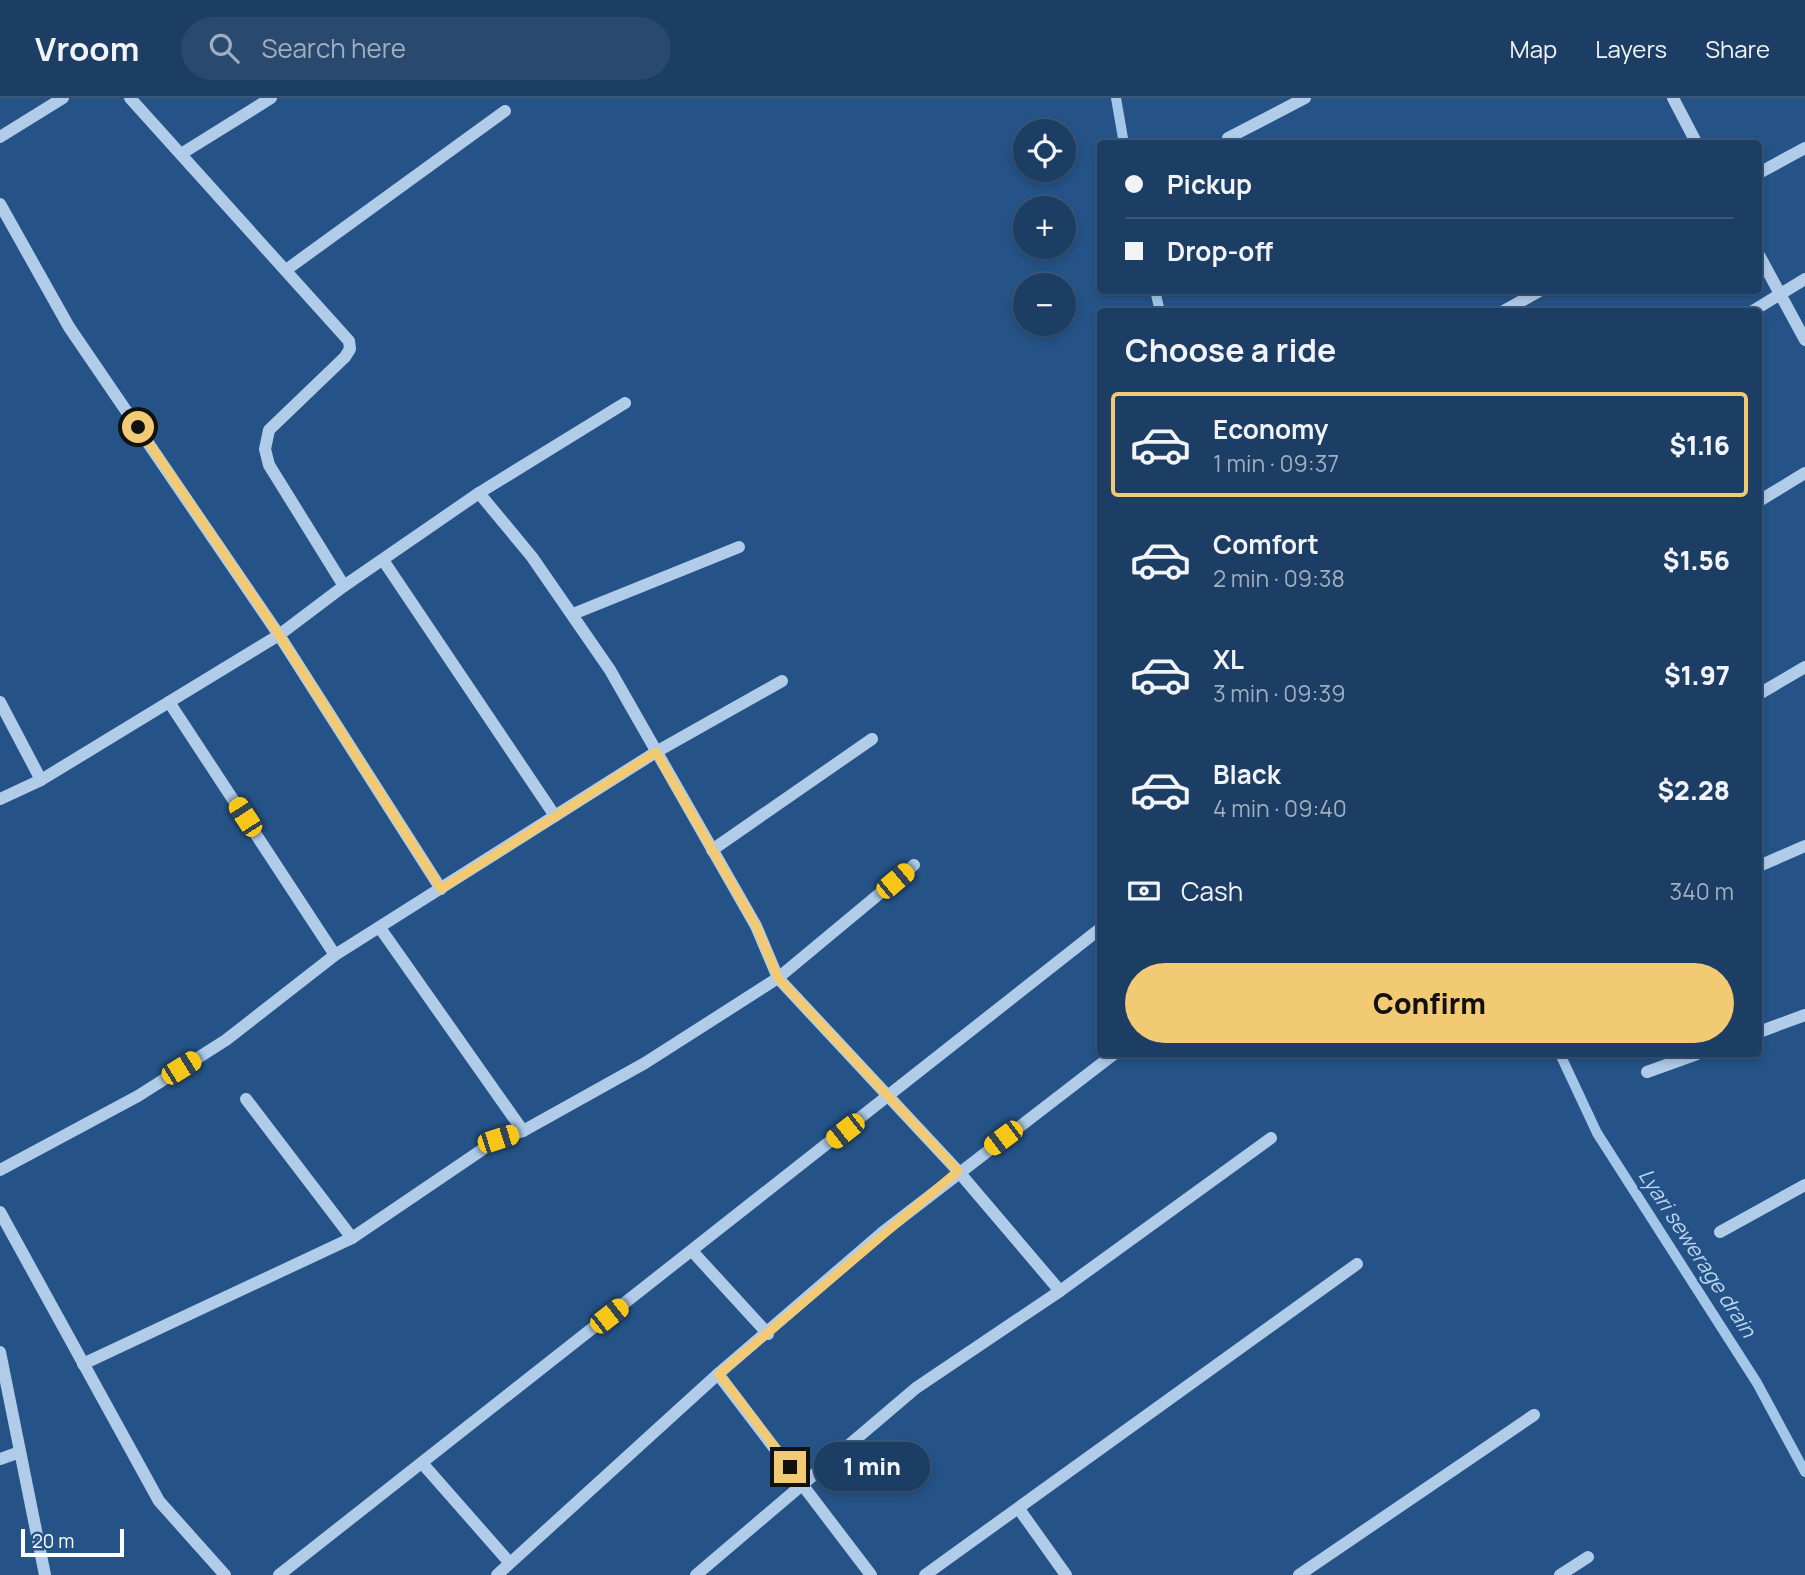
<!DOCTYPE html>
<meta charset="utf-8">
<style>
body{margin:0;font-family:Manrope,sans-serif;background:#29496e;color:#f1f3f6;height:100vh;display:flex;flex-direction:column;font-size:26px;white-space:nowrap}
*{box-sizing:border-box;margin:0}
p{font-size:23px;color:#a0aebf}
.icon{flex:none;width:38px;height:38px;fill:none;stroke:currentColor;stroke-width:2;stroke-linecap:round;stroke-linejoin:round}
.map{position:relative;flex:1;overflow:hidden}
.details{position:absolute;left:1097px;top:210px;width:665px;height:749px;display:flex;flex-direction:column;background:#1c3e65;border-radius:7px;box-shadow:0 4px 10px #0003,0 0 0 2px #3a5779}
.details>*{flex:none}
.banner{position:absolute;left:1097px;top:42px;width:665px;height:154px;border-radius:7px;box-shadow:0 4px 10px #0003,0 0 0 2px #3a5779;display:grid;align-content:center;height:154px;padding:0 28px;background:#1c3e65}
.controls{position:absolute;left:1013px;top:21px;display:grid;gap:14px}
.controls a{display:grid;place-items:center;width:63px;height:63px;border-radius:50%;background:#1c3e65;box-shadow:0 4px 10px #0003,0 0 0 2px #3a5779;font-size:35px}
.scale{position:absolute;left:21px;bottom:18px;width:103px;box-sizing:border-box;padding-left:7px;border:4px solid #fff;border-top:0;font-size:19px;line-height:24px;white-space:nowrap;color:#fff;-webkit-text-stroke:5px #255387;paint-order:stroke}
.end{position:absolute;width:32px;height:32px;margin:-16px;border:9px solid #f3ca74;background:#111;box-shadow:0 0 0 4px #111}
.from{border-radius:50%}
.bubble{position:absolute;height:49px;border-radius:24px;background:#1c3e65;box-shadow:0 4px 10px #0003,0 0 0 2px #3a5779;font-size:23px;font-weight:800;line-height:49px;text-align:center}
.car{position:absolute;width:21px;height:42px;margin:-21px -10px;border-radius:9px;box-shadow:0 0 5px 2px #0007;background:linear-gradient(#f5c518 24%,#345 0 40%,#f5c518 0 76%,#345 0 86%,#f5c518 0)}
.banner b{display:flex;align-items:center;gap:24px;height:66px;font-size:26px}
.banner b+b{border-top:2px solid #3a5779}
.banner i{width:18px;height:18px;background:#f1f3f6}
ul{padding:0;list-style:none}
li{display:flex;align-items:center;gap:21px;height:105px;margin:0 14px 10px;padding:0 14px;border:4px solid transparent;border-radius:7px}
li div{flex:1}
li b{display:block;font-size:26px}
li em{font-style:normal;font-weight:800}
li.active{border-color:#f3ca74}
li>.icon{width:63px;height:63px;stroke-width:1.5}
h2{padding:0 28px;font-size:32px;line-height:84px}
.pay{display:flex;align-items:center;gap:18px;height:77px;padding:0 28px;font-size:26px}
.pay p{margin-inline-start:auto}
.button{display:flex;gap:14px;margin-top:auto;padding:14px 28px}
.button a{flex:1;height:80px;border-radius:42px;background:#f3ca74;color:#111;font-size:28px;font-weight:800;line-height:80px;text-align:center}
header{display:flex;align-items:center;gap:42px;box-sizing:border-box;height:98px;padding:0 35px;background:#1c3e65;border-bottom:2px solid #3a5779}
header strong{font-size:33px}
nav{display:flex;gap:38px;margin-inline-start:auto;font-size:24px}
.search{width:490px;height:63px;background:#29496e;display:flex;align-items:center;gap:18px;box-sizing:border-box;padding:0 24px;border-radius:38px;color:#a0aebf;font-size:26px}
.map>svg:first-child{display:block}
</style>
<header>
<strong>Vroom</strong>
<div class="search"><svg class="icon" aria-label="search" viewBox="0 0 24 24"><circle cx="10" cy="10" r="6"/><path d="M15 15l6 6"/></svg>Search here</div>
<nav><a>Map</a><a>Layers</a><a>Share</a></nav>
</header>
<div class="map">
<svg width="1805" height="1477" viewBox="0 0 1805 1477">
<rect width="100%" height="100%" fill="#255387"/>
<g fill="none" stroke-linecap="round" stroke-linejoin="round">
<!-- stream -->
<g stroke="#a4c7e9" stroke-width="10">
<polyline points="1116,0 1124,46"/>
<polyline points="1155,192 1160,214"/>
<polyline points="1560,956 1597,1035 1757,1285 1805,1374"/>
</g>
<!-- minor -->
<g stroke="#b0cce9" stroke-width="12">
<polyline points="130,0 349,243 350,251 345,259 269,332 265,351 269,367 344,488"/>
<polyline points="1673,0 1697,46"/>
<polyline points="0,39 63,0"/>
<polyline points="1228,40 1305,0"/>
<polyline points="181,56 271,0"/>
<polyline points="1759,75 1805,50"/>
<polyline points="0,106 69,229 279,537 441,791"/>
<polyline points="1759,157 1805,242"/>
<polyline points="286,172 505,13"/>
<polyline points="1502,214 1541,192"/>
<polyline points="1751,214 1805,181"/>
<polyline points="479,395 532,459 610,572 756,828 778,880 958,1073 1060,1193"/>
<polyline points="1759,403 1805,375"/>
<polyline points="383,462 555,718"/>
<polyline points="573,516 739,449"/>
<polyline points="1759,596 1805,569"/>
<polyline points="0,604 41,682"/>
<polyline points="169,604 335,857"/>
<polyline points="0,701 41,682 279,537 344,488 479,395 625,305"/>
<polyline points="712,752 872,641"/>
<polyline points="1759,768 1805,748"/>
<polyline points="380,830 523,1033"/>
<polyline points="1759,934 1805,917"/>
<polyline points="1647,974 1697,956"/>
<polyline points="246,1001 352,1140"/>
<polyline points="0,1072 138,998 226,942 335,857 656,654 782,583"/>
<polyline points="0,1114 159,1403 225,1477"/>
<polyline points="1720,1134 1805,1087"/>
<polyline points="692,1153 768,1236"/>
<polyline points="0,1254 45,1477"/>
<polyline points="83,1266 352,1140 498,1041 523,1033 645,965 778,880 914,767"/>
<polyline points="718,1276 871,1477"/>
<polyline points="0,1361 20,1354"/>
<polyline points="422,1365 509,1464"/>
<polyline points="1019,1411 1066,1477"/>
<polyline points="279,1477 1101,830"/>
<polyline points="497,1477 718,1276 883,1134 1114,956"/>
<polyline points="696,1477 916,1290 1060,1193 1271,1040"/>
<polyline points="925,1477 1357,1166"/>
<polyline points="1299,1477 1534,1317"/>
<polyline points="1560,1477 1588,1459"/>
</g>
</g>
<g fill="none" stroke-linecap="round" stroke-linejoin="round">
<!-- route -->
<polyline stroke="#f3ca74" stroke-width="9" points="138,329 279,537 441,791 656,654 756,828 778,880 958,1073 719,1276 790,1369"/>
</g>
<g text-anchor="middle" stroke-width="5" stroke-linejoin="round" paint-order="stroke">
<!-- water labels -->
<g font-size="21" font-style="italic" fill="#bcd5f0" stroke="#255387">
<text transform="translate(1697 1155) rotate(57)" y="7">Lyari sewerage drain</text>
</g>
</g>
</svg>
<div class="controls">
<a><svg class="icon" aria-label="locate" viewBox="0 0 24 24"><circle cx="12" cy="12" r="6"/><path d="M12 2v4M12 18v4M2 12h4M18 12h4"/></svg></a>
<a>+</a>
<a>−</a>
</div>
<div class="scale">20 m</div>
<i class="end from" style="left:138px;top:329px"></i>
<i class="end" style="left:790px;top:1369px"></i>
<div class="bubble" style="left:814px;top:1344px;width:116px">1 min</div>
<i class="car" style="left:245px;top:719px;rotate:327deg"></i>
<i class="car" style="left:895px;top:783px;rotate:50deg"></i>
<i class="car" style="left:181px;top:970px;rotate:58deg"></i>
<i class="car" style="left:845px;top:1033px;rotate:232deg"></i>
<i class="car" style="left:1003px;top:1040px;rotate:233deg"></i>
<i class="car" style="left:498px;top:1041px;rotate:72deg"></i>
<i class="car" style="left:609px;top:1218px;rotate:52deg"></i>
<div class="banner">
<b><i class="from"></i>Pickup</b>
<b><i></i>Drop-off</b>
</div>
<section class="details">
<h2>Choose a ride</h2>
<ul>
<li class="active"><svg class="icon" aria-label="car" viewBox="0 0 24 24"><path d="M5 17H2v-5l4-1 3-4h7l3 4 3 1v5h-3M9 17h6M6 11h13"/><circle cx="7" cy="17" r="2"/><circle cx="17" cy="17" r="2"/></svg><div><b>Economy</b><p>1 min · 09:37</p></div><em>$1.16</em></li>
<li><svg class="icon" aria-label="car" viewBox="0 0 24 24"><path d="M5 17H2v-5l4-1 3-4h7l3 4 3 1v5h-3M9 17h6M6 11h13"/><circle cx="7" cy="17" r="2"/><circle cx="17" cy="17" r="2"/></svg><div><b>Comfort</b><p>2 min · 09:38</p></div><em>$1.56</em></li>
<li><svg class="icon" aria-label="car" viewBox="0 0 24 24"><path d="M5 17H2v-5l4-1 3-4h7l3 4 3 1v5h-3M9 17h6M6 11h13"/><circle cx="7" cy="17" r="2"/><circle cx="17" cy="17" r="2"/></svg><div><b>XL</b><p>3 min · 09:39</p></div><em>$1.97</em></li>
<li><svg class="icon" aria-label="car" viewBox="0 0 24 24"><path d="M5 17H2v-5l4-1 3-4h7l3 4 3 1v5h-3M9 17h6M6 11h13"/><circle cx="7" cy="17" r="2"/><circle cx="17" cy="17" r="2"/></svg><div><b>Black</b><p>4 min · 09:40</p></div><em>$2.28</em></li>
</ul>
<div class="pay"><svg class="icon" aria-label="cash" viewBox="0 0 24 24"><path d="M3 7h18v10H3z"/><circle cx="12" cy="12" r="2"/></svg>Cash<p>340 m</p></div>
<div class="button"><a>Confirm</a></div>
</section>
</div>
